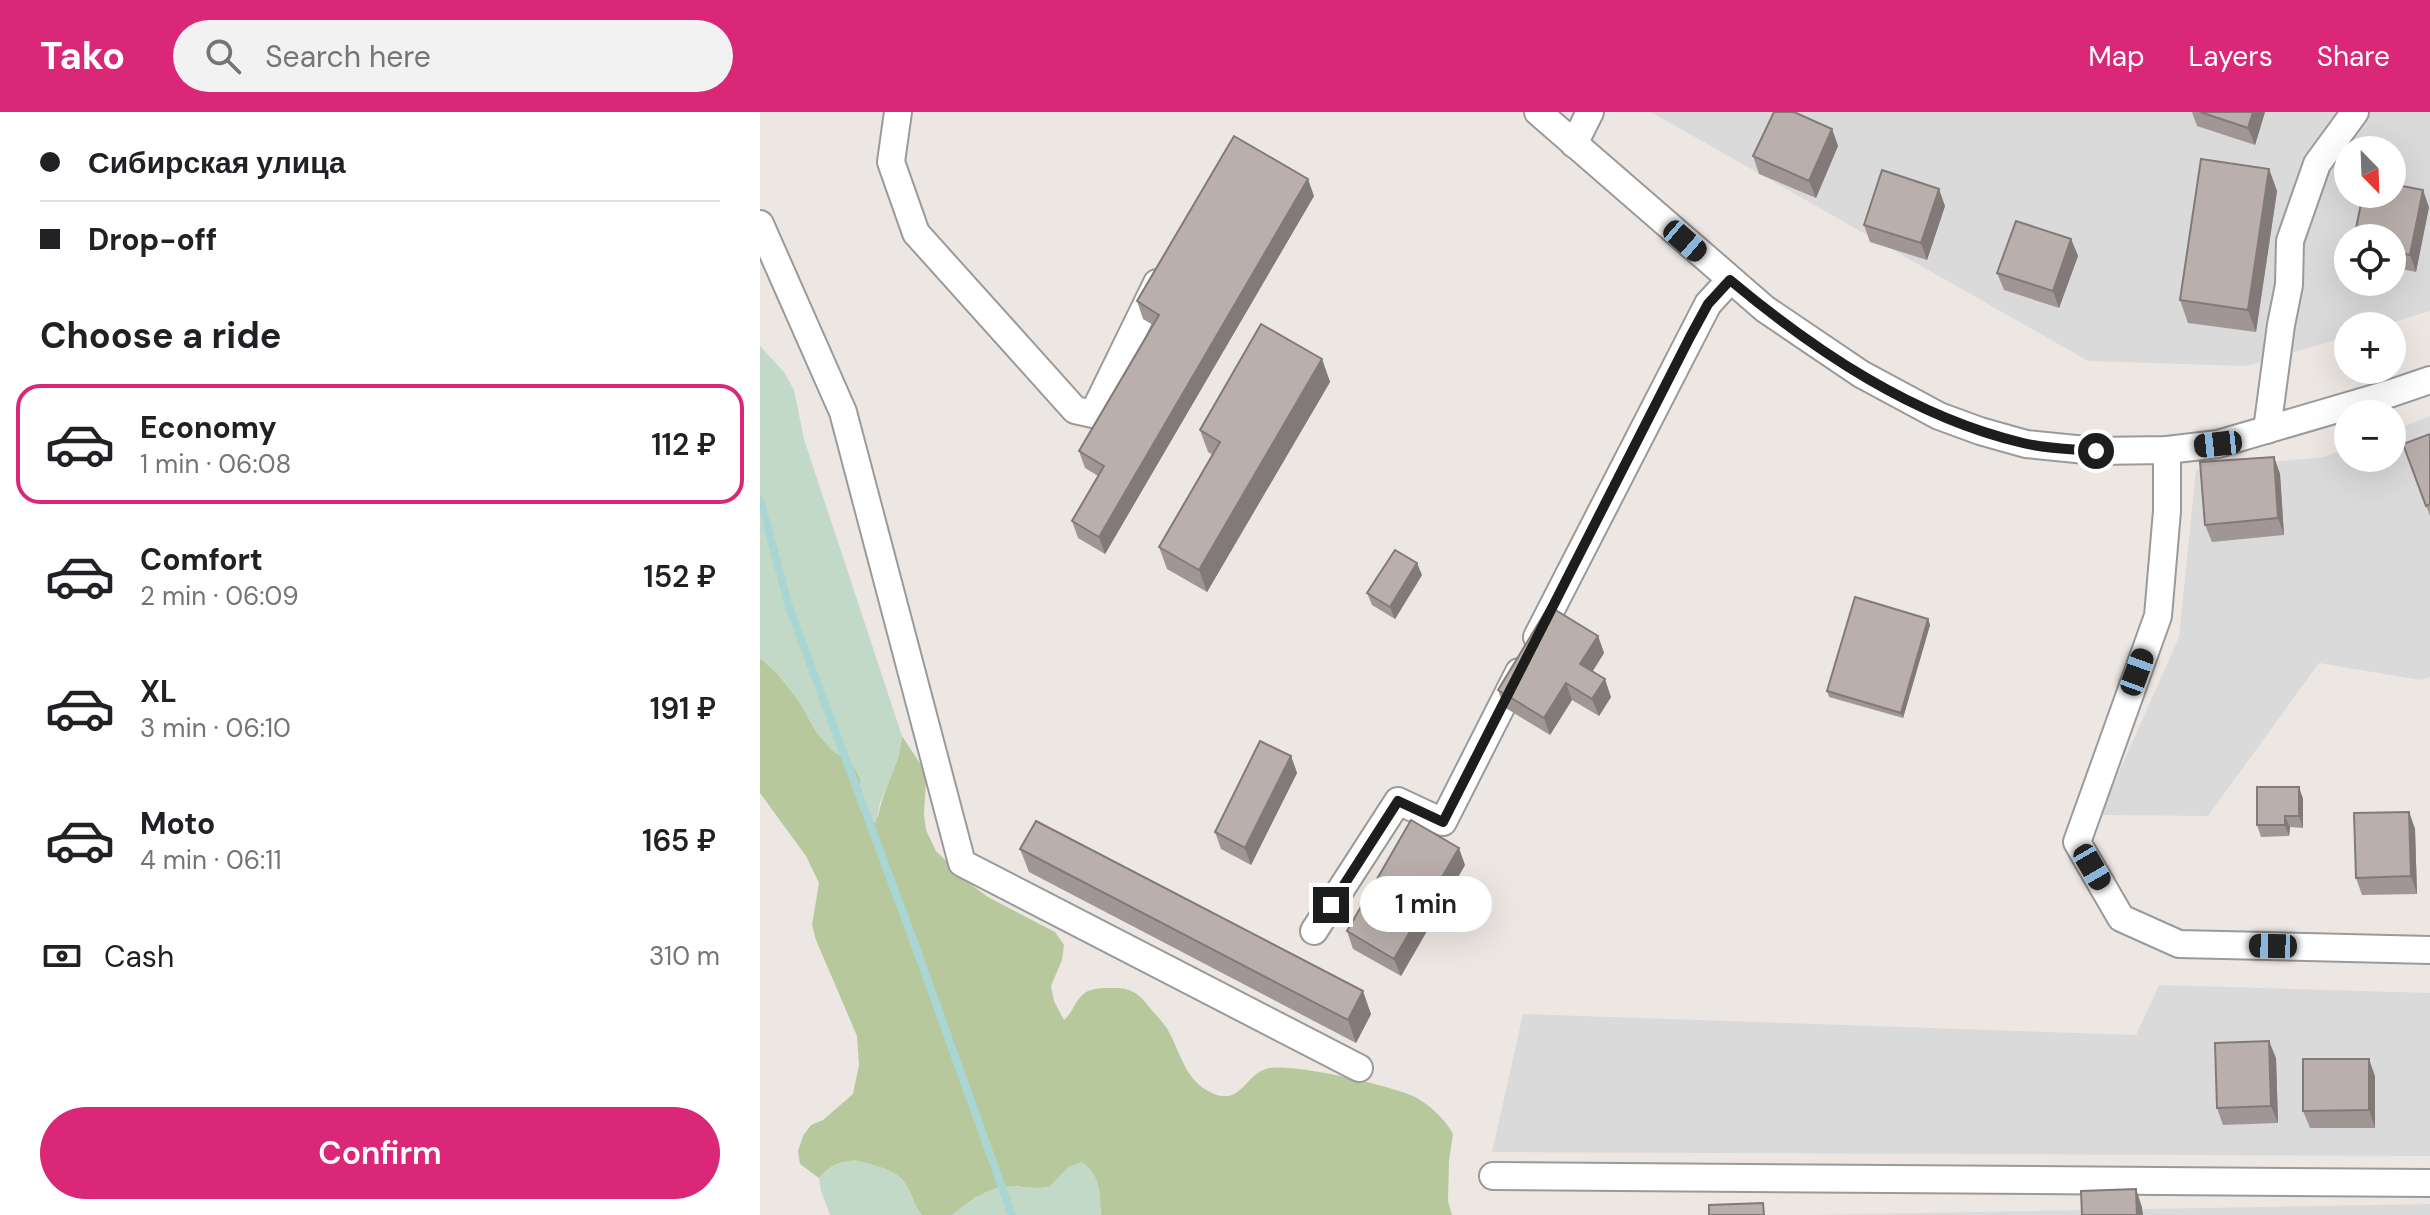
<!DOCTYPE html>
<meta charset="utf-8">
<style>
body{margin:0;font-family:"DM Sans",sans-serif;background:#f2f2f2;color:#202124;height:100vh;display:flex;flex-direction:column;font-size:30px;white-space:nowrap}
*{box-sizing:border-box;margin:0}
p{font-size:26px;color:#757577}
.icon{flex:none;width:44px;height:44px;fill:none;stroke:currentColor;stroke-width:2;stroke-linecap:round;stroke-linejoin:round}
.map{position:relative;flex:1;overflow:hidden}
.panel{display:flex;flex-direction:column;background:#fff;width:760px}
.panel>*{flex:none}
.hud{display:grid;align-content:center;height:176px;padding:0 40px;background:#fff}
.needle{width:52px;rotate:157deg}
.tools{position:absolute;left:1574px;top:24px;display:grid;gap:16px}
.tools a{display:grid;place-items:center;width:72px;height:72px;border-radius:50%;background:#fff;box-shadow:0 8px 32px #0002;font-size:40px}
.end{position:absolute;width:36px;height:36px;margin:-18px;border:10px solid #1d1d1d;background:#fff;box-shadow:0 0 0 4px #fff}
.from{border-radius:50%}
.bubble{position:absolute;height:56px;border-radius:28px;background:#fff;box-shadow:0 8px 32px #0002;font-size:26px;font-weight:600;line-height:56px;text-align:center}
.car{position:absolute;width:24px;height:48px;margin:-24px -12px;border-radius:10px;box-shadow:0 0 6px 2px #0007;background:linear-gradient(#222 24%,#8ab4d8 0 40%,#222 0 76%,#8ab4d8 0 86%,#222 0)}
.hud b{display:flex;align-items:center;gap:28px;height:76px;font-size:30px}
.hud b+b{border-top:2px solid #e0e0e0}
.hud i{width:20px;height:20px;background:#202124}
ul{padding:0;list-style:none}
li{display:flex;align-items:center;gap:24px;height:120px;margin:0 16px 12px;padding:0 24px;border:4px solid transparent;border-radius:24px}
li div{flex:1}
li b{display:block;font-size:30px}
li em{font-style:normal;font-weight:600}
li.active{border-color:#db2777}
li>.icon{width:72px;height:72px;stroke-width:1.5}
h2{padding:0 40px;font-size:36px;line-height:96px}
.pay{display:flex;align-items:center;gap:20px;height:88px;padding:0 40px;font-size:30px}
.pay p{margin-inline-start:auto}
.button{display:flex;gap:16px;margin-top:auto;padding:16px 40px}
.button a{flex:1;height:92px;border-radius:48px;background:#db2777;color:#fff;font-size:32px;font-weight:600;line-height:92px;text-align:center}
header{display:flex;align-items:center;gap:48px;box-sizing:border-box;height:112px;padding:0 40px;background:#db2777;color:#fff}
header strong{font-size:38px}
nav{display:flex;gap:44px;margin-inline-start:auto;font-size:28px}
.search{width:560px;height:72px;background:#f2f2f2;display:flex;align-items:center;gap:20px;box-sizing:border-box;padding:0 28px;border-radius:44px;color:#757577;font-size:30px}
main{display:flex;flex:1;min-height:0}
.map>svg:first-child{display:block}
</style>
<header>
<strong>Tako</strong>
<div class="search"><svg class="icon" aria-label="search" viewBox="0 0 24 24"><circle cx="10" cy="10" r="6"/><path d="M15 15l6 6"/></svg>Search here</div>
<nav><a>Map</a><a>Layers</a><a>Share</a></nav>
</header>
<main>
<section class="panel">
<div class="hud">
<b><i class="from"></i>Сибирская улица</b>
<b><i></i>Drop-off</b>
</div>
<h2>Choose a ride</h2>
<ul>
<li class="active"><svg class="icon" aria-label="car" viewBox="0 0 24 24"><path d="M5 17H2v-5l4-1 3-4h7l3 4 3 1v5h-3M9 17h6M6 11h13"/><circle cx="7" cy="17" r="2"/><circle cx="17" cy="17" r="2"/></svg><div><b>Economy</b><p>1 min · 06:08</p></div><em>112 ₽</em></li>
<li><svg class="icon" aria-label="car" viewBox="0 0 24 24"><path d="M5 17H2v-5l4-1 3-4h7l3 4 3 1v5h-3M9 17h6M6 11h13"/><circle cx="7" cy="17" r="2"/><circle cx="17" cy="17" r="2"/></svg><div><b>Comfort</b><p>2 min · 06:09</p></div><em>152 ₽</em></li>
<li><svg class="icon" aria-label="car" viewBox="0 0 24 24"><path d="M5 17H2v-5l4-1 3-4h7l3 4 3 1v5h-3M9 17h6M6 11h13"/><circle cx="7" cy="17" r="2"/><circle cx="17" cy="17" r="2"/></svg><div><b>XL</b><p>3 min · 06:10</p></div><em>191 ₽</em></li>
<li><svg class="icon" aria-label="car" viewBox="0 0 24 24"><path d="M5 17H2v-5l4-1 3-4h7l3 4 3 1v5h-3M9 17h6M6 11h13"/><circle cx="7" cy="17" r="2"/><circle cx="17" cy="17" r="2"/></svg><div><b>Moto</b><p>4 min · 06:11</p></div><em>165 ₽</em></li>
</ul>
<div class="pay"><svg class="icon" aria-label="cash" viewBox="0 0 24 24"><path d="M3 7h18v10H3z"/><circle cx="12" cy="12" r="2"/></svg>Cash<p>310 m</p></div>
<div class="button"><a>Confirm</a></div>
</section>
<div class="map">
<svg width="1670" height="1103" viewBox="0 0 1670 1103">
<rect width="100%" height="100%" fill="#ede7e4"/>
<!-- residential -->
<g fill="#dbdada" fill-rule="evenodd">
<path d="M 891,0 L 1670,0 L 1670,199 L 1621,214 L 1588,214 L 1588,224 L 1487,254 L 1328,249 ZM 1588,38 L 1632,38 L 1632,82 L 1588,82 ZM 1588,126 L 1632,126 L 1632,170 L 1588,170 Z"/>
<polygon points="1670,304 1670,565 1660,568 1559,551 1448,704 1340,703 1419,525 1436,358 1563,345 1588,336 1588,346 1632,346 1632,319"/>
<polygon points="1399,873 1670,881 1670,1044 732,1040 763,902 1376,923"/>
<polygon points="1670,1092 1670,1103 1051,1103"/>
</g>
<!-- forest -->
<path fill="#b7c89d" d="M 0,546 L 17,561 L 39,589 L 57,621 L 71,637 L 93,653 L 100,666 L 101,688 L 118,705 C 123,677 139,652 142,624 L 161,653 L 166,667 L 164,703 L 166,718 L 176,739 L 209,771 L 228,785 L 295,820 L 304,833 L 302,848 L 291,874 L 294,889 L 304,908 C 313,901 315,887 326,880 C 334,876 341,876 350,876 C 370,875 378,880 390,896 C 395,902 401,908 406,915 C 420,937 423,965 448,979 C 482,998 484,960 510,956 C 536,952 628,973 653,984 C 669,992 685,1007 693,1022 L 689,1049 L 688,1089 L 692,1103 L 341,1103 L 341,1097 L 290,1075 L 270,1077 L 257,1074 L 216,1085 L 192,1103 L 162,1103 C 153,1093 152,1080 144,1070 C 139,1062 130,1060 122,1057 C 97,1048 79,1043 59,1066 L 40,1052 L 38,1039 L 43,1024 L 51,1013 L 63,1008 L 93,982 L 99,953 L 97,924 L 56,828 L 52,813 L 59,771 L 46,744 L 0,681 Z"/>
<!-- wetland -->
<g fill="#c3d9c8">
<polygon points="0,234 24,260 34,278 44,327 142,624 139,645 120,691 116,711 109,708 101,688 100,666 93,653 71,637 57,621 39,589 17,561 0,546"/>
<path d="M 95,1048 C 110,1052 133,1056 143,1069 C 152,1079 153,1093 162,1103 L 70,1103 L 61,1079 L 59,1066 C 70,1054 79,1050 95,1048 Z"/>
<path d="M 322,1050 C 341,1063 340,1081 341,1103 L 191,1103 C 208,1092 222,1078 243,1075 C 259,1072 274,1078 289,1075 L 308,1055 Z"/>
</g>
<g fill="none" stroke-linecap="round" stroke-linejoin="round">
<!-- stream -->
<polyline stroke="#a9d6d2" stroke-width="8" points="0,387 29,495 151,822 252,1103"/>
<defs>
<g id="minor">
<polyline points="138,0 131,50 156,121 315,298 333,302 397,171"/>
<polyline points="778,0 1005,197 1101,262 1179,304 1220,319 1266,332 1336,339 1407,338 1458,332 1632,281 1670,268"/>
<polyline points="814,32 830,0"/>
<polyline points="0,112 83,300 202,751 599,956"/>
<polyline points="1507,318 1521,213 1529,173 1530,129 1557,52 1595,0"/>
<polyline points="1407,338 1407,399 1398,504 1317,730 1361,806 1419,832 1670,838"/>
<polyline points="777,525 948,192 970,168"/>
<polyline points="554,819 638,689 683,710 759,560"/>
<polyline points="733,1064 1670,1071"/>
</g>
</defs>
<!-- minor casing -->
<use href="#minor" stroke="#9a9a9a" stroke-width="30"/>
<!-- minor -->
<use href="#minor" stroke="#fff" stroke-width="26"/>
</g>
<!-- wall -->
<g fill="#a09695">
<polygon points="1432,0 1505,0 1495,33 1437,14"/>
<polygon points="1072,17 1078,34 1056,86 999,62 993,44"/>
<polygon points="1509,57 1517,79 1496,220 1428,211 1420,188"/>
<polygon points="554,84 345,442 318,426 312,409 338,364 325,356 319,339 393,213 383,207 377,189"/>
<polygon points="1185,94 1167,148 1110,130 1104,113"/>
<polygon points="1669,95 1656,160 1632,155 1632,126"/>
<polygon points="1311,127 1318,144 1299,196 1244,178 1237,161"/>
<polygon points="562,247 570,270 447,480 407,457 399,435 453,343 448,340 440,318"/>
<polygon points="1670,322 1670,404 1643,332"/>
<polygon points="1514,345 1520,362 1524,423 1452,430 1445,413"/>
<polygon points="662,463 635,507 612,493 607,481"/>
<polygon points="1168,507 1170,513 1143,606 1069,585 1067,579"/>
<polygon points="838,524 844,541 832,560 851,585 839,604 812,588 790,623 744,595 738,578"/>
<polygon points="531,644 537,661 491,753 461,737 455,720"/>
<polygon points="1539,675 1543,687 1543,716 1530,715 1529,724 1501,725 1497,713"/>
<polygon points="1649,700 1655,717 1657,782 1602,783 1596,766"/>
<polygon points="260,737 611,902 596,931 269,760"/>
<polygon points="705,753 641,864 593,837 587,819"/>
<polygon points="1516,946 1518,1011 1463,1013 1457,996"/>
<polygon points="1615,964 1615,1016 1550,1016 1543,999"/>
</g>
<!-- shaded-wall -->
<g fill="#827a79">
<polygon points="1493,0 1505,0 1495,33 1488,16"/>
<polygon points="1072,17 1078,34 1056,86 1049,69"/>
<polygon points="1509,57 1517,79 1496,220 1488,198"/>
<polygon points="548,67 554,84 345,442 339,425"/>
<polygon points="1179,77 1185,94 1167,148 1161,131"/>
<polygon points="1663,78 1669,95 1656,160 1650,143"/>
<polygon points="1311,127 1318,144 1299,196 1293,179"/>
<polygon points="562,247 570,270 447,480 439,458"/>
<polygon points="1514,345 1520,362 1524,423 1518,406"/>
<polygon points="657,451 662,463 635,507 630,495"/>
<polygon points="1168,507 1170,513 1143,606 1141,601"/>
<polygon points="838,524 844,541 826,570 820,552"/>
<polygon points="845,567 851,585 839,604 832,587"/>
<polygon points="806,571 812,588 790,623 784,606"/>
<polygon points="531,644 537,661 491,753 485,736"/>
<polygon points="1539,675 1543,687 1543,716 1539,704"/>
<polygon points="1649,700 1655,717 1657,782 1651,764"/>
<polygon points="1525,704 1530,715 1529,724 1525,713"/>
<polygon points="699,736 705,753 641,864 634,847"/>
<polygon points="603,879 611,902 596,931 588,908"/>
<polygon points="1509,929 1516,946 1518,1011 1511,994"/>
<polygon points="1609,947 1615,964 1615,1016 1609,998"/>
<polygon points="1376,1077 1382,1095 1383,1103 1377,1103"/>
</g>
<!-- building -->
<g fill="#baafad" stroke="#827a79" stroke-width="2">
<polygon points="1014,0 1034,0 1072,17 1049,69 993,44"/>
<polygon points="1440,0 1493,0 1488,16"/>
<polygon points="474,24 548,67 339,425 312,409 344,354 319,339 399,203 377,189"/>
<polygon points="1441,47 1509,57 1488,198 1420,188"/>
<polygon points="1122,58 1179,77 1161,131 1104,113"/>
<polygon points="1632,72 1663,78 1650,143 1632,139 1632,126 1594,126 1603,82 1632,82"/>
<polygon points="1256,109 1311,127 1293,179 1237,161"/>
<polygon points="501,212 562,247 439,458 399,435 460,330 440,318"/>
<polygon points="1670,322 1670,392 1666,394 1643,332"/>
<polygon points="1514,345 1518,406 1445,413 1440,350"/>
<polygon points="635,438 657,451 630,495 607,481"/>
<polygon points="1095,485 1168,507 1141,601 1067,579"/>
<polygon points="789,494 838,524 820,552 845,567 832,587 806,571 784,606 738,578"/>
<polygon points="500,629 531,644 485,736 455,720"/>
<polygon points="1497,675 1539,675 1539,704 1525,704 1525,713 1497,713"/>
<polygon points="1649,700 1651,764 1596,766 1594,701"/>
<polygon points="651,708 699,736 634,847 587,819"/>
<polygon points="276,709 603,879 588,908 260,737"/>
<polygon points="1509,929 1511,994 1457,996 1455,931"/>
<polygon points="1543,947 1609,947 1609,998 1543,999"/>
<polygon points="1376,1077 1377,1103 1322,1103 1321,1079"/>
<polygon points="1003,1091 1004,1103 949,1103 949,1093"/>
</g>
<g fill="none" stroke-linecap="round" stroke-linejoin="round">
<!-- route -->
<path stroke="#1d1d1d" stroke-width="10" d="M 571,793 L 638,689 L 683,710 L 930,225 L 948,192 L 970,168 C 1055,239 1153,305 1263,331 C 1286,337 1312,337 1336,339"/>
</g>
</svg>
<div class="tools">
<a><svg class="needle" viewBox="-14 -14 28 28"><path d="M0-13l5 13h-10z" fill="#e53935"/><path d="M0 13l5-13h-10z" fill="#757577"/></svg></a>
<a><svg class="icon" aria-label="locate" viewBox="0 0 24 24"><circle cx="12" cy="12" r="6"/><path d="M12 2v4M12 18v4M2 12h4M18 12h4"/></svg></a>
<a>+</a>
<a>−</a>
</div>
<i class="end from" style="left:1336px;top:339px"></i>
<i class="end" style="left:571px;top:793px"></i>
<div class="bubble" style="left:600px;top:764px;width:132px">1 min</div>
<i class="car" style="left:925px;top:129px;rotate:131deg"></i>
<i class="car" style="left:1458px;top:332px;rotate:264deg"></i>
<i class="car" style="left:1377px;top:560px;rotate:20deg"></i>
<i class="car" style="left:1332px;top:755px;rotate:150deg"></i>
<i class="car" style="left:1513px;top:834px;rotate:271deg"></i>
</div>
</main>
